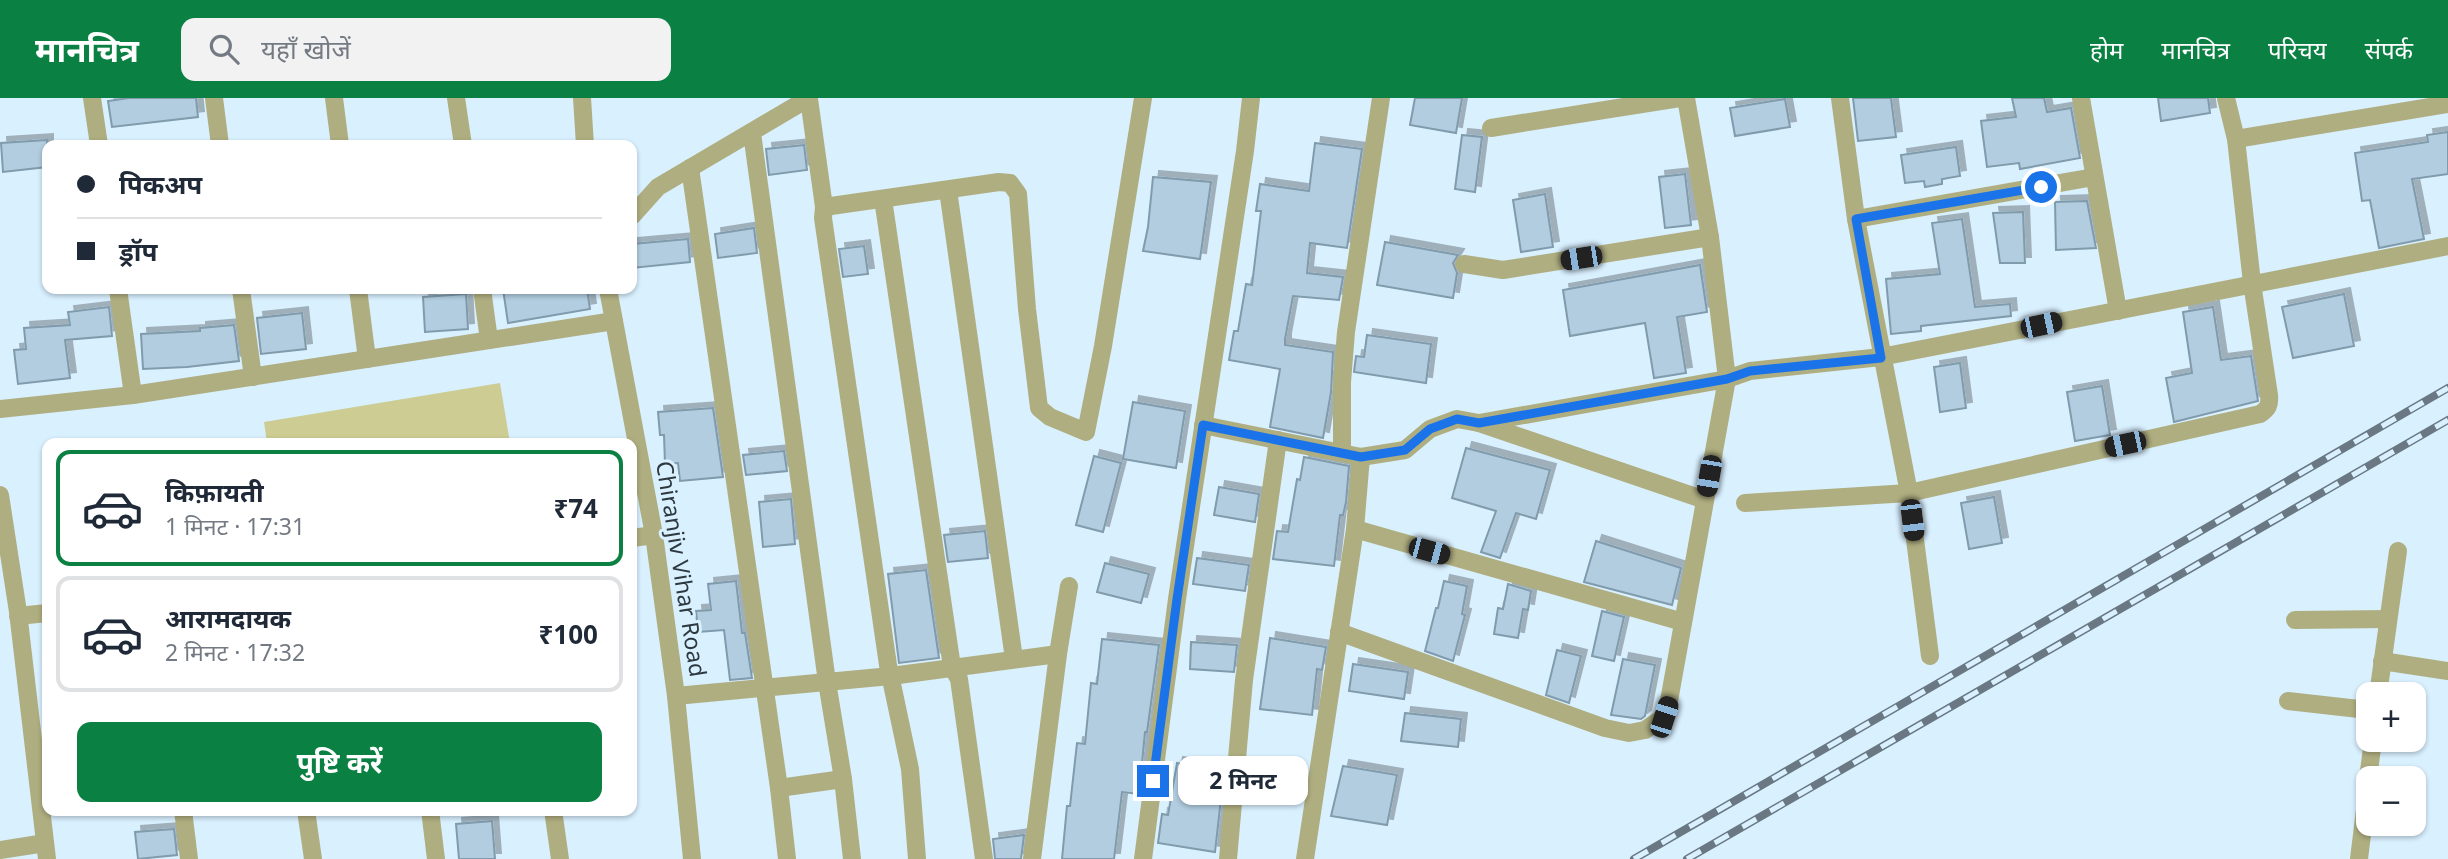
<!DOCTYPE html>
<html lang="hi">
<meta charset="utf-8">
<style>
body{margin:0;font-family:"Noto Sans","Noto Sans Devanagari",sans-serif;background:#f2f2f3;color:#1f2937;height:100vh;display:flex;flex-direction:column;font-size:26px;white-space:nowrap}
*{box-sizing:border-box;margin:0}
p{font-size:23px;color:#747a83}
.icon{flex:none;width:38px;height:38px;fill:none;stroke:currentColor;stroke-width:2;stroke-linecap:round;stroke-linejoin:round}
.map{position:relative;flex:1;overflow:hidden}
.side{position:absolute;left:42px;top:340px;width:595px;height:378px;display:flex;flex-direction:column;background:#fff;border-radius:14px;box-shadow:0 2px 5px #0004}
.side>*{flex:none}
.top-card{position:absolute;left:42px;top:42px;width:595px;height:154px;border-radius:14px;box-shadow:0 2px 5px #0004;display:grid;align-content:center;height:154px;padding:0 35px;background:#fff}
.fabs{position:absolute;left:2356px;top:584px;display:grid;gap:14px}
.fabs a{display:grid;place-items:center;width:70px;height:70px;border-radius:14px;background:#fff;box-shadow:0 2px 5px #0004;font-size:35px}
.end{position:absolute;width:32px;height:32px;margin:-16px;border:9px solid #1a73e8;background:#fff;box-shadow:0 0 0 4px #fff}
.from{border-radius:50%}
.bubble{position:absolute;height:49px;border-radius:14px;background:#fff;box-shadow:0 2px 5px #0004;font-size:23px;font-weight:700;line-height:49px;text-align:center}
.car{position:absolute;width:21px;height:42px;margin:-21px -10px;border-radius:9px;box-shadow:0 0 5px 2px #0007;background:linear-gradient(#222 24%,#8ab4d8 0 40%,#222 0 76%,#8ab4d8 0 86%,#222 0)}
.top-card b{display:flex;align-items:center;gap:24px;height:66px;font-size:26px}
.top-card b+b{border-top:2px solid #e0e1e3}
.top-card i{width:18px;height:18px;background:#1f2937}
ul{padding:12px 0 0;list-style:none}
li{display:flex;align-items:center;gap:21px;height:116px;margin:0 14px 10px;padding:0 21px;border:4px solid #e0e1e3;border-radius:14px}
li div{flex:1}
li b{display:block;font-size:26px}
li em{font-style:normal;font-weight:700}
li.active{border-color:#0b8043}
li>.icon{width:63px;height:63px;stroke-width:1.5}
.action{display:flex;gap:14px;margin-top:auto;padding:14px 35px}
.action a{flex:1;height:80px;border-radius:14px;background:#0b8043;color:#fff;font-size:28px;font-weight:700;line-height:80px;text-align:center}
header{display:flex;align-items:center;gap:42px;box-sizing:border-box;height:98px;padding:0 35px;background:#0b8043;color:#fff}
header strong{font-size:33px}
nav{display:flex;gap:38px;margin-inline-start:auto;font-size:24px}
.search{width:490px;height:63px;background:#f2f2f3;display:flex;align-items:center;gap:18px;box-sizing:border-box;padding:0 24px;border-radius:14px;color:#747a83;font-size:26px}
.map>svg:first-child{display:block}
</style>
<header>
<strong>मानचित्र</strong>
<div class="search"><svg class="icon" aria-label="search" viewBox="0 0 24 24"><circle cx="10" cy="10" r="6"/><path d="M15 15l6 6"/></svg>यहाँ खोजें</div>
<nav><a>होम</a><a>मानचित्र</a><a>परिचय</a><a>संपर्क</a></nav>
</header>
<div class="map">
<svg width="2448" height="761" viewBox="0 0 2448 761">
<defs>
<filter id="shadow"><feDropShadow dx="6" dy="-6" stdDeviation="0" flood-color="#0004"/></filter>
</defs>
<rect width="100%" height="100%" fill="#d9f0ff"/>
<!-- green -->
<polygon fill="#cccc93" points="500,285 510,345 267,345 264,324"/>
<!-- building -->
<g fill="#b1cddf" stroke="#809bac" stroke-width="2" filter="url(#shadow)">
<polygon points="129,0 196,0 198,19 112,29 108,3"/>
<polygon points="1415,0 1462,0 1456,35 1410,27"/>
<polygon points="1853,0 1891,0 1896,39 1858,43"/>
<polygon points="2012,0 2044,0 2047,14 2071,10 2080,60 2020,71 2019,65 1987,69 1981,23 2016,19"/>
<polygon points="2158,0 2208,0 2210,15 2161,23"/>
<polygon points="1785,1 1790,29 1735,38 1730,10"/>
<polygon points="2448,34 2448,76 2412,81 2424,141 2379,150 2370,102 2362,103 2355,55 2428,44 2427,37"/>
<polygon points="1462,37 1482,39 1475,94 1455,91"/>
<polygon points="47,42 47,69 3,74 1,45"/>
<polygon points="1315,45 1362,51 1347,150 1310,145 1307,175 1343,179 1339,202 1293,198 1285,241 1285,247 1333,254 1331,294 1323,340 1270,329 1280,271 1229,262 1234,233 1238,233 1246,186 1252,187 1261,113 1256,113 1260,86 1309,93"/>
<polygon points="804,47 807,72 769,77 766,51"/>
<polygon points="1956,49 1960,78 1942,81 1942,86 1925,89 1924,83 1905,85 1901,57"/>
<polygon points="1685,76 1691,127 1665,130 1659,79"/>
<polygon points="1153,79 1211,84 1200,161 1143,153 1148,129"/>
<polygon points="1545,96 1553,149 1521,154 1513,102"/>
<polygon points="2087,103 2096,150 2056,152 2055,104"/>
<polygon points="2023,114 2025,165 2000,165 1993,115"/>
<polygon points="1962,121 1975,209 2010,206 2011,218 1921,228 1921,233 1891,236 1886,181 1940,176 1932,125"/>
<polygon points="754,130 757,155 718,160 715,136"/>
<polygon points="688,141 690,164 632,170 632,146"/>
<polygon points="1385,144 1458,157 1453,165 1457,175 1453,200 1377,187"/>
<polygon points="864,148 868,176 843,179 839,151"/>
<polygon points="1700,167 1707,214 1677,219 1686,275 1654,280 1645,225 1570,238 1563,192"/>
<polygon points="503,191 587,191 590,211 508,225"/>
<polygon points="466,196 468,231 425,234 423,199"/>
<polygon points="2344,196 2354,248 2293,260 2282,209"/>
<polygon points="109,209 112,238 65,242 70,280 18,286 14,252 26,251 24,230 70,227 68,214"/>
<polygon points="2213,209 2221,262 2251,258 2258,303 2174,324 2166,280 2192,275 2183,214"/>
<polygon points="302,215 306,251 261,256 257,220"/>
<polygon points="234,227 239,263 187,269 143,271 141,236 200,233 200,230"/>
<polygon points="1367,237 1431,246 1426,285 1354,274 1356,258 1364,259"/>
<polygon points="1960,265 1966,310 1940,314 1934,269"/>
<polygon points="2102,288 2110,337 2075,343 2067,294"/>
<polygon points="1133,304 1185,313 1176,370 1123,361"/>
<polygon points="713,310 723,379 680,383 678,365 665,366 664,337 660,337 658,314"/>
<polygon points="1466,350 1550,372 1536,421 1516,415 1500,460 1481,454 1496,413 1452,400"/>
<polygon points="784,353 787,373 746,377 743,357"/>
<polygon points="1094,358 1121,365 1103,434 1076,427"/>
<polygon points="1304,359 1349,368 1346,404 1343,417 1340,417 1334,468 1273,461 1277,433 1288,434 1297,381 1300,382"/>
<polygon points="1219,389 1259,396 1255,424 1214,417"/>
<polygon points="1994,399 2002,445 1969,451 1961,405"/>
<polygon points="791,401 795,446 763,449 759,404"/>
<polygon points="985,433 988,460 948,464 944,437"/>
<polygon points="1596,443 1681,470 1672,507 1584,484"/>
<polygon points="1197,460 1249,467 1245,493 1193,486"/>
<polygon points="1105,465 1149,476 1141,505 1097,494"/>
<polygon points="926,472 939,560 899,565 888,476"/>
<polygon points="736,483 742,535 745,535 752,580 730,582 724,532 698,534 696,513 711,512 708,486"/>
<polygon points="1444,483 1467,488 1462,516 1465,517 1453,563 1425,553 1436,510 1438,510"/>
<polygon points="1508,486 1531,493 1528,512 1523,511 1518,540 1494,536 1498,510 1503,511"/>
<polygon points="1602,513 1624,519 1614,563 1592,558"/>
<polygon points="1270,540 1326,549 1322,572 1317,571 1312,617 1260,611"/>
<polygon points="1102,541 1159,547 1147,634 1145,634 1139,696 1122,694 1114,761 1062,761 1067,708 1070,708 1077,645 1085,646 1091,585 1097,586"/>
<polygon points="1191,544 1237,547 1234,574 1190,571"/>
<polygon points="1557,552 1581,558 1569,605 1546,597"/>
<polygon points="1623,561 1655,567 1645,618 1641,621 1611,617"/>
<polygon points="1353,566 1408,574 1404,601 1349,593"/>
<polygon points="1405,615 1461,621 1458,649 1401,643"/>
<polygon points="1177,665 1224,673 1215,754 1158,745 1162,716 1168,717"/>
<polygon points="1343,668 1397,677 1387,727 1331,718"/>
<polygon points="492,723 495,761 459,761 456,726"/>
<polygon points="174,731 177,757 138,761 135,734"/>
<polygon points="1024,737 1021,761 995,761 993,741"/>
</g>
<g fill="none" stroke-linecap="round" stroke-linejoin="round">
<!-- minor -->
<g stroke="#afae80" stroke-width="18">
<polyline points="92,0 99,47"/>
<polyline points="214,0 220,47"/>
<polyline points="334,0 340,47"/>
<polyline points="456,0 463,47"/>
<polyline points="582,0 585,47"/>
<polyline points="1686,0 1710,139 1727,281 1750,273 1881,259 2448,148"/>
<polyline points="1840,0 1856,121 1909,395 1930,558"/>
<polyline points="2081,0 2118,213"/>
<polyline points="809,1 824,109 823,120 888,567 910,671 917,761"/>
<polyline points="1491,30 1680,0"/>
<polyline points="752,35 827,584 843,681 852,761"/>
<polyline points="2236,41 2448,6"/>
<polyline points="690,70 779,690 787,761"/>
<polyline points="948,92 1014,561"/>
<polyline points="883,101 952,569 959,581 984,761"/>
<polyline points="824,109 999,84 1010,85 1018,96 1027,211 1039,310 1050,319 1086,334 1103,248 1143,0"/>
<polyline points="632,118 658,89 809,0"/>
<polyline points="1856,121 2094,79"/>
<polyline points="1464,166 1503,172 1710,139"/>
<polyline points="118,191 133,297"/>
<polyline points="241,191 253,279"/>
<polyline points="358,191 367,261"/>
<polyline points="482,191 489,242"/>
<polyline points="608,191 654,437 676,598 692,761"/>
<polyline points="0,311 133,297 614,223"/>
<polyline points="1203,327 1361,359 1405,352 1430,331 1457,321 1479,325 1705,402"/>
<polyline points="1342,355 1342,284 1346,234 1381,0"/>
<polyline points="0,397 18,514 47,761"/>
<path d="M 1745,405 L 1909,395 L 2260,316 C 2268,311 2270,307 2269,297 L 2252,185 L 2236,41 L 2226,0"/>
<polyline points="1355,431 1683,524"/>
<polyline points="632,440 654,437"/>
<polyline points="18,518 47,515"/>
<polyline points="2295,522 2388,521"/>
<polyline points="1339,534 1605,630 1629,635 1645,632 1664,619 1669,603 1727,281 1479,325"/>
<polyline points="2382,563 2448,573"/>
<polyline points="2378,597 2398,453"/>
<polyline points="676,598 891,578 1058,556"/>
<polyline points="2288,603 2368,612"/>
<polyline points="2368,681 2373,642"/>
<polyline points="779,690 843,681"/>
<polyline points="183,712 189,761"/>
<polyline points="306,712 313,761"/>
<polyline points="430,712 436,761"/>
<polyline points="553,712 560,761"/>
<polyline points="0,752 45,745"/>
<polyline points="1032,761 1058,556 1069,488"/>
<polyline points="1143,761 1177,501 1245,53 1251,0"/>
<polyline points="1228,761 1244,582 1278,342"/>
<polyline points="1305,761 1355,431 1361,359"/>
<polyline points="2359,761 2368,687"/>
</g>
<defs>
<g id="rail">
<polyline points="1634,761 2448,290"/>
<polyline points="1687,761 2448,322"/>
</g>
</defs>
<!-- rail casing -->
<use href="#rail" stroke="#697882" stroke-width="8"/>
<!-- rail -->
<use href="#rail" stroke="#d9f0ff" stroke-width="5" stroke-dasharray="16" stroke-linecap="butt"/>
</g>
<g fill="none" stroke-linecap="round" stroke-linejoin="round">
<!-- route -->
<polyline stroke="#1a73e8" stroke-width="9" points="1153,683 1177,501 1203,327 1361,359 1405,352 1430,331 1457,321 1479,325 1727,281 1750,273 1881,260 1856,121 2041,89"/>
</g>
<g text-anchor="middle" stroke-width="6" stroke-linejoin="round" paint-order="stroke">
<!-- street labels -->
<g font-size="23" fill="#2d383f" stroke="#d9f0ff">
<text transform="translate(681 471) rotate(81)" y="8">Chiranjiv Vihar Road</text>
</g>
</g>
</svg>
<div class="fabs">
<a>+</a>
<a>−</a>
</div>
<i class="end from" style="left:2041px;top:89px"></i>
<i class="end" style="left:1153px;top:683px"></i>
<div class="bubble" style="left:1178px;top:658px;width:130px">2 मिनट</div>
<i class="car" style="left:1581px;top:160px;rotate:261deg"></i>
<i class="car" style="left:2041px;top:227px;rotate:78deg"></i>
<i class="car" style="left:2125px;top:346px;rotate:258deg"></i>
<i class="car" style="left:1709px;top:378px;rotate:190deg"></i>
<i class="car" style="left:1912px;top:422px;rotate:173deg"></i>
<i class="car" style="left:1429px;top:453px;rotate:105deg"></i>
<i class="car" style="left:1664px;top:619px;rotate:18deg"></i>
<div class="top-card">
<b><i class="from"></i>पिकअप</b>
<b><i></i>ड्रॉप</b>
</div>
<section class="side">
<ul>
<li class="active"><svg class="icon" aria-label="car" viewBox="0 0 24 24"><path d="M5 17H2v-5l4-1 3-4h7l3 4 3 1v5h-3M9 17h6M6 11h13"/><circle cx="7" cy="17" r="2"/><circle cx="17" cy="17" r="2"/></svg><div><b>किफ़ायती</b><p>1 मिनट · 17:31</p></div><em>₹74</em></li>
<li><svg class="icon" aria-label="car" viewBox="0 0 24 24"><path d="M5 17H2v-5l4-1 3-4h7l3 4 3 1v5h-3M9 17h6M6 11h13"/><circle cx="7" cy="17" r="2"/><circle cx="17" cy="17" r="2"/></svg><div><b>आरामदायक</b><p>2 मिनट · 17:32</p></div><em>₹100</em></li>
</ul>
<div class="action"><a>पुष्टि करें</a></div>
</section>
</div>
